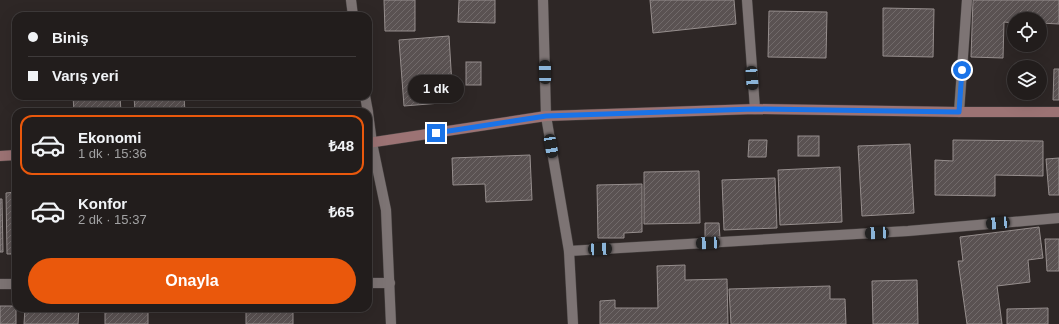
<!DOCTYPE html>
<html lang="tr">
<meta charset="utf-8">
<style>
body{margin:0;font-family:Arial,sans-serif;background:#2e2a29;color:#f1f3f6;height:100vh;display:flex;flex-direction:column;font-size:15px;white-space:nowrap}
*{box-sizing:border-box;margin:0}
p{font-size:13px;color:#a2a2a3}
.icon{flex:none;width:22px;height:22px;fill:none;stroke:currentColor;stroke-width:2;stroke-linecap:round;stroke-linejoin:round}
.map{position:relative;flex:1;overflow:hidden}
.drawer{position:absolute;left:12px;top:108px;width:360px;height:204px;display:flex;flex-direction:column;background:#221d1c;border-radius:12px;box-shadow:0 4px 16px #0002,0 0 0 1px #3f3b3b}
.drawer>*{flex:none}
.banner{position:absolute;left:12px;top:12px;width:360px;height:88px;border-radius:12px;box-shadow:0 4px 16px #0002,0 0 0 1px #3f3b3b;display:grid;align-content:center;height:88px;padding:0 16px;background:#221d1c}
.buttons{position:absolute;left:1007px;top:12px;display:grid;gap:8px}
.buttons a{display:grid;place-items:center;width:40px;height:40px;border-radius:50%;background:#221d1c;box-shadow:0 4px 16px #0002,0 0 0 1px #3f3b3b;font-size:20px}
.end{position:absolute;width:18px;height:18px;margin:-9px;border:5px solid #1a73e8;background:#fff;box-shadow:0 0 0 2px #fff}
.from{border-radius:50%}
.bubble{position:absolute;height:28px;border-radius:14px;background:#221d1c;box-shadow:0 4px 16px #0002,0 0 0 1px #3f3b3b;font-size:13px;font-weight:600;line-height:28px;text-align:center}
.car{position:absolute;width:12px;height:24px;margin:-12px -6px;border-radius:5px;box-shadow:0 0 3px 1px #0007;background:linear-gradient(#222 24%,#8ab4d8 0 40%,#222 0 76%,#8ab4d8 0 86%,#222 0)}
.banner b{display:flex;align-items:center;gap:14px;height:38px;font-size:15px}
.banner b+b{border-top:1px solid #3f3b3b}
.banner i{width:10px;height:10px;background:#f1f3f6}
ul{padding:7px 0 0;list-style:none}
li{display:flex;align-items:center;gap:12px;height:60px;margin:0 8px 6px;padding:0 8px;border:2px solid transparent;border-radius:12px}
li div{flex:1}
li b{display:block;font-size:15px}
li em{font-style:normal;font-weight:600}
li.current{border-color:#ea580c}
li>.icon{width:36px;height:36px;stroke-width:1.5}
.action{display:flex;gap:8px;margin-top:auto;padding:8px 16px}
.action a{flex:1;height:46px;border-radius:24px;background:#ea580c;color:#fff;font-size:16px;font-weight:600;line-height:46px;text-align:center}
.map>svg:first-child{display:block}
</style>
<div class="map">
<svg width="1059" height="324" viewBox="0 0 1059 324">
<defs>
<pattern id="building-hatch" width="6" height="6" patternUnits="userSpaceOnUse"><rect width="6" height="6" fill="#5a5252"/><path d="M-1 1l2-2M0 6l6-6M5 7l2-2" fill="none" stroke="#716a6a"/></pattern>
</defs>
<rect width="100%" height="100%" fill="#2e2726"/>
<!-- building -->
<g fill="url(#building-hatch)" stroke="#968e8d">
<polygon points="384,0 415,0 415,31 385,31"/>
<polygon points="459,0 495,0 495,23 458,22"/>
<polygon points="650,0 734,0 736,24 653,33"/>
<polygon points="973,0 1059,0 1059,24 1040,23 1040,19 1014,19 1014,23 1004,22 1003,58 971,57"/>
<polygon points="883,8 934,9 933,57 883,56"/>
<polygon points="769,11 827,12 826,58 768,57"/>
<polygon points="449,36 453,102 404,106 399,40"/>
<rect x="466" y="62" width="15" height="23"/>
<polygon points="1054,69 1059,69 1059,100 1053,100"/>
<polygon points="73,96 120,96 121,112 74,112"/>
<polygon points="134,96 184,96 185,112 135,112"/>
<rect x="798" y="136" width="21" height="20"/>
<polygon points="749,140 767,140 766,157 748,157"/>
<polygon points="953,140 1043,141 1043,176 995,175 995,196 935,195 935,160 953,161"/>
<polygon points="910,144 914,213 862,216 858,146"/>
<polygon points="530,155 532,200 486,202 485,184 453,185 452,158"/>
<polygon points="1059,158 1059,195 1049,195 1046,159"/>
<polygon points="840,167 842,222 780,225 778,170"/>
<polygon points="699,171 700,223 644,224 644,172"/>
<polygon points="775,178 777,228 724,230 722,180"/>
<polygon points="642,184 642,232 624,233 624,238 598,238 597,185"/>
<polygon points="16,192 16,254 7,254 6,193"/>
<polygon points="0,199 2,199 3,252 0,252"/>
<polygon points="705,223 719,223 720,238 705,238"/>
<polygon points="1039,227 1043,258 1028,260 1030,282 997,286 1002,324 967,324 958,261 963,261 960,237"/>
<polygon points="1045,239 1059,239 1059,271 1047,271"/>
<polygon points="685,265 685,280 727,279 728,324 600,324 600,301 615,300 615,308 658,308 657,266"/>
<polygon points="917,280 918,324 873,324 872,281"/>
<polygon points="830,286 830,299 845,299 846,324 731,324 729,289"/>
<rect x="0" y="306" width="16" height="18"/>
<polygon points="25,308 79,308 78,324 24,324"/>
<rect x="105" y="308" width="43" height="16"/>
<rect x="246" y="308" width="47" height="16"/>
<polygon points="1048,308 1048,324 1007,324 1007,309"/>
</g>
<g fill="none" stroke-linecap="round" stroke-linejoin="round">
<defs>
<g id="street">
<polyline points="351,0 353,16"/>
<polyline points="543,0 546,116 569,251 573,324"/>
<polyline points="747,0 755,109"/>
<polyline points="365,96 368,112"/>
<polyline points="959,112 967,0"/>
<polyline points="368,113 372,143 386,210 391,324"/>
<polyline points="569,251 908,231 1059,218"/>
<polyline points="368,283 390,283"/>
<polyline points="0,284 16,284"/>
</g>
<g id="secondary">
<polyline points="368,143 546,116 755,109 959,112 1059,112"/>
<polyline points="0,156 16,155"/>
</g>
</defs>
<!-- street casing -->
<use href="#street" stroke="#484342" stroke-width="11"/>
<!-- secondary casing -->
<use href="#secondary" stroke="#484342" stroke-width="11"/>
<!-- street -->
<use href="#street" stroke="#7d7474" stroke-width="10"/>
<!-- secondary -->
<use href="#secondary" stroke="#9c7374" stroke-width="10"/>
</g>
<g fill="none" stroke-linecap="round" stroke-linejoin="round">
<!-- route -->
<polyline stroke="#1a73e8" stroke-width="5" points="436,133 546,116 754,109 959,112 962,70"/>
</g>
</svg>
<div class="buttons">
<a><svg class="icon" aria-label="locate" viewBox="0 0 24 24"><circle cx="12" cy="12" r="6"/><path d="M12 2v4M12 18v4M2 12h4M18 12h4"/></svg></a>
<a><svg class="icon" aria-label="layers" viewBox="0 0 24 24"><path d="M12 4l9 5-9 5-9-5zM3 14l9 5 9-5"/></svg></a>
</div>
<i class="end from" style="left:962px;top:70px"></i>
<i class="end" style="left:436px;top:133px"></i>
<div class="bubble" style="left:408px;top:75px;width:56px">1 dk</div>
<i class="car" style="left:545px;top:72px;rotate:359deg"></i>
<i class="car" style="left:752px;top:78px;rotate:176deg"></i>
<i class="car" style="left:551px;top:146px;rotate:170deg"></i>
<i class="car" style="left:998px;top:223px;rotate:265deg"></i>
<i class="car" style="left:877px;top:233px;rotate:267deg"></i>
<i class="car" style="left:708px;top:243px;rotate:267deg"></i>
<i class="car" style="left:600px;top:249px;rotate:87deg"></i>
<div class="banner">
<b><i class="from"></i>Biniş</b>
<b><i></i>Varış yeri</b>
</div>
<section class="drawer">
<ul>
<li class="current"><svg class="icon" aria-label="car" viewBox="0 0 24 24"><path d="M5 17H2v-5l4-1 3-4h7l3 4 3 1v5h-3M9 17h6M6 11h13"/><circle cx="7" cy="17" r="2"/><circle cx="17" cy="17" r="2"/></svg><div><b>Ekonomi</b><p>1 dk · 15:36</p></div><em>₺48</em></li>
<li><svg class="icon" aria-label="car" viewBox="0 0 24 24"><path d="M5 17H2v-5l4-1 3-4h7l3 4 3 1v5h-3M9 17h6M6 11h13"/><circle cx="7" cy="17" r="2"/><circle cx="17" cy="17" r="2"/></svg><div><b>Konfor</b><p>2 dk · 15:37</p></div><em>₺65</em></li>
</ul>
<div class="action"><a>Onayla</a></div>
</section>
</div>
